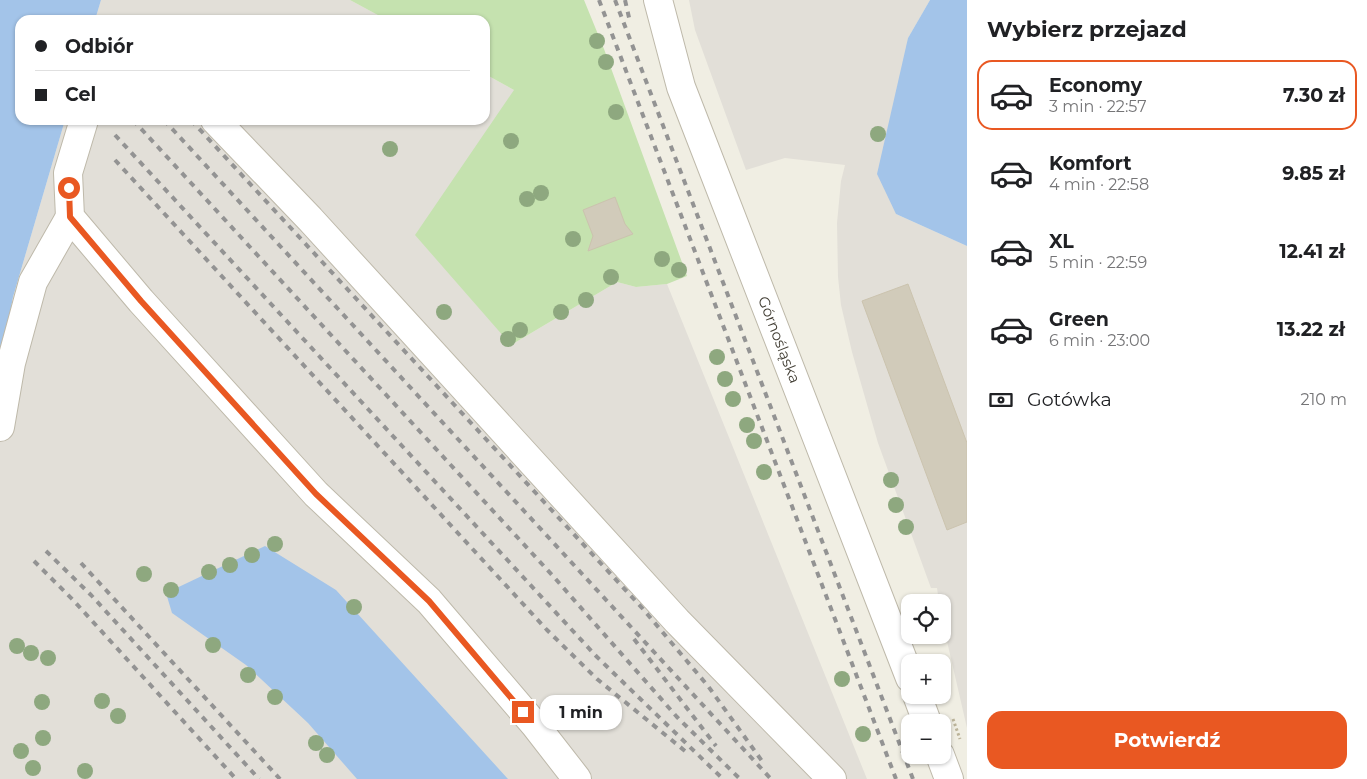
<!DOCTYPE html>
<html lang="pl">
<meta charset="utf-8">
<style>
body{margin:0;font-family:Montserrat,sans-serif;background:#f6f6f6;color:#202124;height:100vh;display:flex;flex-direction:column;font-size:19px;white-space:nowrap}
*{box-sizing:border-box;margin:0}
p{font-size:16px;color:#757577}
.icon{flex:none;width:28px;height:28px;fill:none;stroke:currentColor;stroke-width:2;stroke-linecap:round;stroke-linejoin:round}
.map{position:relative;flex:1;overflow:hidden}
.side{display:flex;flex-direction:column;background:#fff;width:400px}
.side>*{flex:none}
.top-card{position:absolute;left:15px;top:15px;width:475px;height:110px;border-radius:15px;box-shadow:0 1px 4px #0004;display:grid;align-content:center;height:110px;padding:0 20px;background:#fff}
.tools{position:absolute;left:901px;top:594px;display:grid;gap:10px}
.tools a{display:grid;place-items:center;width:50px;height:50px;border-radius:10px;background:#fff;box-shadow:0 1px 4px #0004;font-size:25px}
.end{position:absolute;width:22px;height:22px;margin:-11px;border:6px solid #e95822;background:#fff;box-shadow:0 0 0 2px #fff}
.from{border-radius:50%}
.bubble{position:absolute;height:35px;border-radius:15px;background:#fff;box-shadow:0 1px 4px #0004;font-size:16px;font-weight:700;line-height:35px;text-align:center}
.top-card b{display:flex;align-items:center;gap:18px;height:48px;font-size:19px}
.top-card b+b{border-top:1px solid #e0e0e0}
.top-card i{width:12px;height:12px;background:#202124}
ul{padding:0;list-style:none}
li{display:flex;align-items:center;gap:15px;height:70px;margin:0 10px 8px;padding:0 10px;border:2px solid transparent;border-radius:15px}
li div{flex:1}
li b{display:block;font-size:19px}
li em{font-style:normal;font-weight:700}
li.active{border-color:#e95822}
li>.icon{width:45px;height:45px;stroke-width:1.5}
h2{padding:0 20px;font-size:22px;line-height:60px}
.pay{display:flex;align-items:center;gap:12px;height:55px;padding:0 20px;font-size:19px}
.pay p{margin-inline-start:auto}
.button{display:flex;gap:10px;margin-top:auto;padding:10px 20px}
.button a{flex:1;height:58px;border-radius:15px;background:#e95822;color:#fff;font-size:20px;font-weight:700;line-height:58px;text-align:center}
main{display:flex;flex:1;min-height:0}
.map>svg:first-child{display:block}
</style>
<main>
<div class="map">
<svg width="967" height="779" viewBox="0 0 967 779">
<rect width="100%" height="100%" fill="#f0eee3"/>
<!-- industrial -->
<g fill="#e2dfd8">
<polygon points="101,0 350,0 387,20 95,20"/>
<polygon points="689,0 930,0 908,38 896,214 967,246 967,728 943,624 942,602 939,602 937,588 931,588 878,443 852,352 841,305 838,277 837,223 841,181 845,165 785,158 746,170 695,30"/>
<polygon points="485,74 514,90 511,345 617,282 636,287 667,284 867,779 0,779 0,366 13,297 65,120 485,120"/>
</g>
<!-- green -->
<polygon fill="#c5e2af" points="350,0 584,0 604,49 687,276 667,284 636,287 617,282 511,345 415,235 514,90 485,74 485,20 387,20"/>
<!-- water -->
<g fill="#a3c4e9">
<polygon points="0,0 101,0 95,20 20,20 20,120 65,120 13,297 0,366"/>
<polygon points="930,0 967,0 967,246 896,214 877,174 908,38"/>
<polygon points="265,546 336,590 508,779 357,779 308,723 246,665 172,613 166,593"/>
</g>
<!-- building -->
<g fill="#d1cbba" stroke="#cbc3ae">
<polygon points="615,197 625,224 633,234 588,251 593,236 583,210"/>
<polygon points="908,284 967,443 967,522 947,530 862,301"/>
</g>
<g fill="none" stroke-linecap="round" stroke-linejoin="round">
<defs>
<g id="minor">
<path id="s1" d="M 658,0 L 681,87 L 910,678"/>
<polyline points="84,120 68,173 70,217 141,301 316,494 429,601 535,725 577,779"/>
<polyline points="215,120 310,219 677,621 832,779"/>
<polyline points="0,427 11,363 33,282 70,217"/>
<polyline points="917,695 927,722"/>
<polyline points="940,755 949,779"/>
</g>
</defs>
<!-- minor casing -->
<use href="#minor" stroke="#beb9aa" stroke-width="30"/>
<!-- path -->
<polyline stroke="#bbb399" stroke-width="3" stroke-dasharray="2.5 2.5" stroke-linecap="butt" points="953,719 960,739"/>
<!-- minor -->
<use href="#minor" stroke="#fff" stroke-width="28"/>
<!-- rail -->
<g stroke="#939393" stroke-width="4" stroke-dasharray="6 6" stroke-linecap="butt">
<polyline points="599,0 896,779"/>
<polyline points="615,0 913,779"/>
<polyline points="625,0 630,22"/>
<polyline points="133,120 553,576 677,717 740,779"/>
<polyline points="164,120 771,779"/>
<polyline points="191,120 643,609 708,686 762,761"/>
<polyline points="115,135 596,656 723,779"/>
<polyline points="115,160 547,630 597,679 685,751"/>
<polyline points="46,551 91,595 259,779"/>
<polyline points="34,561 74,601 236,779"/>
<polyline points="81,563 280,779"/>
<polyline points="634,639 716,746"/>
</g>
</g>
<!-- trees -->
<g fill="#8ea87f">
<circle cx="597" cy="41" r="8"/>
<circle cx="606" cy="62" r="8"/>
<circle cx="616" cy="112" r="8"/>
<circle cx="878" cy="134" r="8"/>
<circle cx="511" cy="141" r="8"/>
<circle cx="390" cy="149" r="8"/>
<circle cx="541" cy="193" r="8"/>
<circle cx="527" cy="199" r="8"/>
<circle cx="573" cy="239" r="8"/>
<circle cx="662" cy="259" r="8"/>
<circle cx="679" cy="270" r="8"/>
<circle cx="611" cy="277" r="8"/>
<circle cx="586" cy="300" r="8"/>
<circle cx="444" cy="312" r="8"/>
<circle cx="561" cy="312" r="8"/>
<circle cx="520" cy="330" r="8"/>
<circle cx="508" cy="339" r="8"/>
<circle cx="717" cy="357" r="8"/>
<circle cx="725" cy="379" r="8"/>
<circle cx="733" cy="399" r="8"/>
<circle cx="747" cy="425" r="8"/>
<circle cx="754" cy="441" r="8"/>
<circle cx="764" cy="472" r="8"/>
<circle cx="891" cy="480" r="8"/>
<circle cx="896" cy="505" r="8"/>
<circle cx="906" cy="527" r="8"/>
<circle cx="275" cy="544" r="8"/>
<circle cx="252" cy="555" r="8"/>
<circle cx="230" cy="565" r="8"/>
<circle cx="209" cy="572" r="8"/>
<circle cx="144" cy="574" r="8"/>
<circle cx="171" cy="590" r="8"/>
<circle cx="354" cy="607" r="8"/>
<circle cx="213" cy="645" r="8"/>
<circle cx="17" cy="646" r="8"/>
<circle cx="31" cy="653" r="8"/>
<circle cx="48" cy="658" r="8"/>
<circle cx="248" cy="675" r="8"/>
<circle cx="842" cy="679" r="8"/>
<circle cx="275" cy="697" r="8"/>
<circle cx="102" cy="701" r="8"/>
<circle cx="42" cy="702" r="8"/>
<circle cx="118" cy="716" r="8"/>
<circle cx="863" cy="734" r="8"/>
<circle cx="43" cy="738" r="8"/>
<circle cx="316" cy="743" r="8"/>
<circle cx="21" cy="751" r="8"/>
<circle cx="327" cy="755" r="8"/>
<circle cx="33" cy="768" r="8"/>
<circle cx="85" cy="771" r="8"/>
</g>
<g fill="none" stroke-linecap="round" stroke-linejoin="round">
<!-- route -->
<polyline stroke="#e95822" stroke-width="6" points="69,188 70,217 141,301 316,494 429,601 523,712"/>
</g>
<g text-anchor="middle" stroke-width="4.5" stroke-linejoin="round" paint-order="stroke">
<!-- street labels -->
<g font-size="15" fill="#423e34" stroke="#fff">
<text dy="5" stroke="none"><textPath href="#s1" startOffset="361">Górnośląska</textPath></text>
</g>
</g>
</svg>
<div class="tools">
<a><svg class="icon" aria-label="locate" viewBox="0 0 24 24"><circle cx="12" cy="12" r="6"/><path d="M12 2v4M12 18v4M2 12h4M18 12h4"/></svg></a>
<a>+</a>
<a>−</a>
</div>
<i class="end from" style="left:69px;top:188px"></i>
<i class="end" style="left:523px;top:712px"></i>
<div class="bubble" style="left:540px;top:695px;width:82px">1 min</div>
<div class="top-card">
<b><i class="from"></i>Odbiór</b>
<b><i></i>Cel</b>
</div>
</div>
<section class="side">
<h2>Wybierz przejazd</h2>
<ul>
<li class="active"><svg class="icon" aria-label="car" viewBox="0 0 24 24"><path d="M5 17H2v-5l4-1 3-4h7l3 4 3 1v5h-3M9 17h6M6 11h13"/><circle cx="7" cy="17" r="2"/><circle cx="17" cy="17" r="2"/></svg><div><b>Economy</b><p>3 min · 22:57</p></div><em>7.30 zł</em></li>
<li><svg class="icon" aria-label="car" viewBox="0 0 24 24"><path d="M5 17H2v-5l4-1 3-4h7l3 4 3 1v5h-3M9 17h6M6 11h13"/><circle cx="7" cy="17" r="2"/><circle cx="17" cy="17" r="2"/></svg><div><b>Komfort</b><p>4 min · 22:58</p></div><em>9.85 zł</em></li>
<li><svg class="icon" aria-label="car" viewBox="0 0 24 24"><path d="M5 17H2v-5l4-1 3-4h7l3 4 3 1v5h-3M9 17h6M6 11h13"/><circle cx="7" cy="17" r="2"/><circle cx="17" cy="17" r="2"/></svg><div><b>XL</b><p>5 min · 22:59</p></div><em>12.41 zł</em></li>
<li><svg class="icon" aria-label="car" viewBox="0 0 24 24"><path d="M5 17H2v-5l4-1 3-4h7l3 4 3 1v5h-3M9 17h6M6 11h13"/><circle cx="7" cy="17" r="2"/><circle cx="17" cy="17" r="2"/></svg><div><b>Green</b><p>6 min · 23:00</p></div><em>13.22 zł</em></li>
</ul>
<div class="pay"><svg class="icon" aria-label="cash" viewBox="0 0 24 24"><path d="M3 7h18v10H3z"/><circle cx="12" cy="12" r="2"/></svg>Gotówka<p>210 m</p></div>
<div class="button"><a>Potwierdź</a></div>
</section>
</main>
